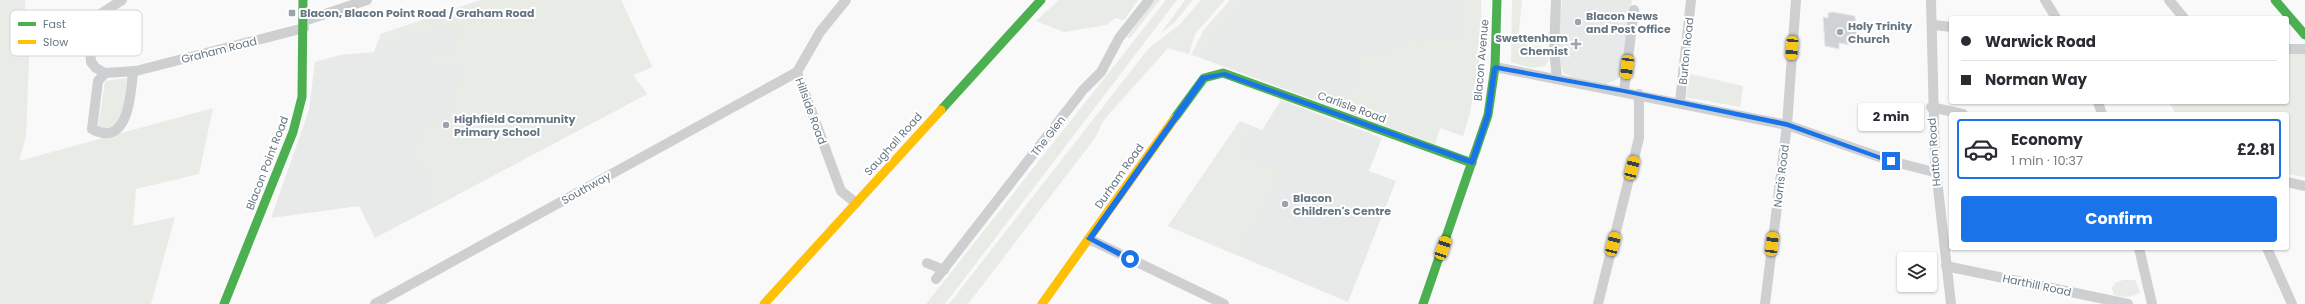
<!DOCTYPE html>
<meta charset="utf-8">
<style>
body{margin:0;font-family:Poppins,sans-serif;background:#f2f2f3;color:#2b2b33;height:100vh;display:flex;flex-direction:column;font-size:15px;white-space:nowrap}
*{box-sizing:border-box;margin:0}
p{font-size:13px;color:#7c7c81}
.icon{flex:none;width:22px;height:22px;fill:none;stroke:currentColor;stroke-width:2;stroke-linecap:round;stroke-linejoin:round}
.map{position:relative;flex:1;overflow:hidden}
.sheet{position:absolute;left:1949px;top:112px;width:340px;height:138px;display:flex;flex-direction:column;background:#fff;border-radius:4px;box-shadow:0 1px 3px #0004}
.sheet>*{flex:none}
.guide{position:absolute;left:1949px;top:16px;width:340px;height:88px;border-radius:4px;box-shadow:0 1px 3px #0004;display:grid;align-content:center;height:88px;padding:0 12px;background:#fff}
.fabs{position:absolute;left:1897px;top:252px;display:grid;gap:8px}
.fabs a{display:grid;place-items:center;width:40px;height:40px;border-radius:4px;background:#fff;box-shadow:0 1px 3px #0004;font-size:20px}
.end{position:absolute;width:18px;height:18px;margin:-9px;border:5px solid #1a73e8;background:#fff;box-shadow:0 0 0 2px #fff}
.from{border-radius:50%}
.bubble{position:absolute;height:28px;border-radius:4px;background:#fff;box-shadow:0 1px 3px #0004;font-size:13px;font-weight:700;line-height:28px;text-align:center}
.car{position:absolute;width:12px;height:24px;margin:-12px -6px;border-radius:5px;box-shadow:0 0 3px 1px #0007;background:linear-gradient(#f5c518 24%,#345 0 40%,#f5c518 0 76%,#345 0 86%,#f5c518 0)}
.guide b{display:flex;align-items:center;gap:14px;height:38px;font-size:15px}
.guide b+b{border-top:1px solid #e1e1e2}
.guide i{width:10px;height:10px;background:#2b2b33}
ul{padding:7px 0 0;list-style:none}
li{display:flex;align-items:center;gap:12px;height:60px;margin:0 8px 6px;padding:0 4px;border:2px solid transparent;border-radius:4px}
li div{flex:1}
li b{display:block;font-size:15px}
li em{font-style:normal;font-weight:700}
li.active{border-color:#1a73e8}
li>.icon{width:36px;height:36px;stroke-width:1.5}
.button{display:flex;gap:8px;margin-top:auto;padding:8px 12px}
.button a{flex:1;height:46px;border-radius:4px;background:#1a73e8;color:#fff;font-size:16px;font-weight:700;line-height:46px;text-align:center}
.map>svg:first-child{display:block}
</style>
<div class="map">
<svg width="2305" height="304" viewBox="0 0 2305 304">
<rect width="100%" height="100%" fill="#f9f9f9"/>
<!-- built -->
<g fill="#e8e9e9">
<polygon points="481,0 621,0 652,67 633,75 647,94 375,238 359,206 271,218 309,110 315,62 340,55 374,52 381,34"/>
<polygon points="1241,0 1481,0 1480,56 1470,112 1463,136 1440,128 1435,144 1195,56"/>
<polygon points="1562,0 1632,0 1622,75 1616,80 1606,84 1572,77 1564,73 1560,66 1557,42"/>
<polygon points="1281,100 1382,138 1369,171 1396,181 1348,302 1168,226 1240,121 1262,130"/>
</g>
<!-- green -->
<g fill="#e8ebe6">
<polygon points="0,0 25,0 25,20 30,36 26,136 19,161 213,108 199,174 136,189 133,226 175,217 151,304 0,304"/>
<polygon points="481,0 621,0 652,67 633,75 647,94 425,212 433,173 421,177 399,179 401,174 418,173 422,161 399,163 401,158 413,157 421,131 429,122 447,120 463,67 422,70 429,52 453,50 460,29 402,33 399,42 392,42 388,48 380,48 379,51 374,52 381,34"/>
<polygon points="1059,0 1138,0 1124,20 1115,18 1107,25 1064,32 1036,21"/>
<polygon points="1155,0 1160,0 1130,38 1127,37"/>
<polygon points="1166,0 1177,0 945,304 926,304"/>
<polygon points="1185,0 1193,0 1174,23 1161,33"/>
<polygon points="1201,0 1225,0 1195,34 1189,54 1168,48 1103,121 1095,138 968,304 949,304 1148,49 1179,25"/>
<polygon points="1230,0 1241,0 1195,56 1191,55 1203,31"/>
<path d="M 1449,0 L 1481,0 C 1480,48 1476,89 1463,136 L 1440,128 L 1435,144 L 1338,108 L 1359,81 L 1354,65 L 1358,56 L 1382,52 L 1411,39 L 1419,43 L 1428,36 L 1458,41 L 1461,4 Z"/>
<polygon points="1512,0 1522,0 1518,43 1544,47 1548,50 1549,60 1545,66 1531,68 1511,62"/>
<polygon points="2287,52 2305,53 2305,177 2287,174 2287,114 2176,114 2169,102 2287,102"/>
<polygon points="1690,74 1743,86 1740,107 1686,97"/>
<path d="M 127,78 C 124,99 128,134 98,127 L 105,81 Z"/>
<polygon points="1240,121 1254,127 1241,148 1249,152 1245,158 1283,173 1236,255 1168,226"/>
<path d="M 2123,280 L 2135,280 L 2140,292 C 2130,299 2124,297 2114,295 L 2112,288 L 2115,283 Z"/>
</g>
<!-- building -->
<polygon fill="#d0d2d3" stroke="#e8e8e8" points="1833,12 1855,16 1857,41 1850,40 1851,45 1839,43 1839,49 1825,46 1823,17 1828,18 1828,13"/>
<g fill="none" stroke-linecap="round" stroke-linejoin="round">
<!-- street -->
<g stroke="#cecfd0" stroke-width="10">
<polyline points="122,0 99,15 89,30 91,62 96,68 105,73 136,71 304,28"/>
<polyline points="846,0 820,32 797,72 841,191 856,203"/>
<polyline points="1556,0 1554,50 1557,79"/>
<polyline points="1931,0 1935,161 1951,304"/>
<polyline points="2045,0 2056,18"/>
<polyline points="2169,0 2184,18"/>
<polyline points="304,21 367,0"/>
<polyline points="1934,25 1951,27"/>
<polyline points="2287,49 2305,49"/>
<polyline points="1495,67 1787,125 1891,161 1934,172"/>
<path d="M 105,73 L 98,81 L 92,129 C 129,149 131,92 133,71"/>
<polyline points="1624,91 1634,10"/>
<polyline points="1680,102 1691,0"/>
<polyline points="2098,102 2102,114"/>
<polyline points="1931,107 1963,114"/>
<polyline points="2287,182 2305,186"/>
<polyline points="1089,239 1224,304"/>
<polyline points="2139,248 2152,304"/>
<polyline points="2267,248 2292,304"/>
<polyline points="927,263 944,270"/>
<polyline points="1946,266 2128,304"/>
<polyline points="936,279 1083,90 1101,72 1119,38 1149,0"/>
<polyline points="375,304 797,72"/>
<polyline points="1598,304 1639,138 1639,94"/>
<polyline points="1765,304 1787,125 1796,0"/>
</g>
<!-- fast -->
<g stroke="#4caf50" stroke-width="9">
<polyline points="2275,0 2305,35"/>
<polyline points="941,110 1041,0"/>
<polyline points="1174,119 1204,78 1223,73 1472,163"/>
<polyline points="224,304 293,132 302,97 303,0"/>
<polyline points="1423,304 1488,115 1495,67 1497,0"/>
</g>
<!-- slow -->
<g stroke="#ffc107" stroke-width="9">
<polyline points="764,304 941,110"/>
<polyline points="1042,304 1174,119"/>
</g>
</g>
<!-- route -->
<polygon fill="#1a73e8" points="1495,65 1624,89 1787,122 1895,161 1889,163 1787,127 1624,93 1497,70 1491,115 1475,163 1472,165 1223,76 1206,80 1094,238 1132,257 1132,261 1127,261 1086,239 1201,76 1225,72 1470,159 1485,115 1492,68"/>
<!-- markers -->
<g fill="#99a4ac" stroke="#fff" stroke-width="1.5">
<rect x="288" y="9" width="8" height="8" rx="2"/>
<circle cx="1578" cy="22" r="4"/>
<circle cx="1840" cy="32" r="4"/>
<path d="M1574 38h4v4h4v4h-4v4h-4v-4h-4v-4h4z"/>
<circle cx="446" cy="125" r="4"/>
<circle cx="1285" cy="204" r="4"/>
</g>
<g text-anchor="middle" stroke-width="4" stroke-linejoin="round" paint-order="stroke">
<!-- poi labels -->
<g font-size="11" font-weight="bold" fill="#657683" stroke="#fff" text-anchor="start">
<text x="300" y="17">Blacon, Blacon Point Road / Graham Road</text>
<text x="1586" y="20">Blacon News<tspan x="1586" dy="13">and Post Office</tspan></text>
<text x="1848" y="30">Holy Trinity<tspan x="1848" dy="13">Church</tspan></text>
<text x="1568" y="42" text-anchor="end">Swettenham<tspan x="1568" dy="13">Chemist</tspan></text>
<text x="454" y="123">Highfield Community<tspan x="454" dy="13">Primary School</tspan></text>
<text x="1293" y="202">Blacon<tspan x="1293" dy="13">Children's Centre</tspan></text>
</g>
<!-- street labels -->
<g font-size="11" fill="#657683" stroke="#fff">
<text transform="translate(219 50) rotate(-14)" y="4">Graham Road</text>
<text transform="translate(1686 51) rotate(-84)" y="4">Burton Road</text>
<text transform="translate(1481 60) rotate(-85)" y="4">Blacon Avenue</text>
<text transform="translate(1352 107) rotate(20)" y="4">Carlisle Road</text>
<text transform="translate(811 111) rotate(70)" y="4">Hillside Road</text>
<text transform="translate(1048 136) rotate(-52)" y="4">The Glen</text>
<text transform="translate(893 144) rotate(-48)" y="4">Saughall Road</text>
<text transform="translate(1934 152) rotate(-94)" y="4">Hatton Road</text>
<text transform="translate(267 163) rotate(-69)" y="4">Blacon Point Road</text>
<text transform="translate(1119 176) rotate(-55)" y="4">Durham Road</text>
<text transform="translate(1781 176) rotate(-83)" y="4">Norris Road</text>
<text transform="translate(586 188) rotate(-29)" y="4">Southway</text>
<text transform="translate(2037 285) rotate(12)" y="4">Harthill Road</text>
</g>
</g>
<!-- legend -->
<rect x="10" y="10" width="132" height="46" rx="6" fill="#fff" stroke="#d1d6da" stroke-width="1"/>
<rect x="18" y="22" width="18" height="4" fill="#4caf50"/>
<rect x="18" y="40" width="18" height="4" fill="#ffc107"/>
<g font-size="11" fill="#657683">
<text x="43" y="28">Fast</text>
<text x="43" y="46">Slow</text>
</g>
</svg>
<div class="fabs">
<a><svg class="icon" aria-label="layers" viewBox="0 0 24 24"><path d="M12 4l9 5-9 5-9-5zM3 14l9 5 9-5"/></svg></a>
</div>
<i class="end from" style="left:1130px;top:259px"></i>
<i class="end" style="left:1891px;top:161px"></i>
<div class="bubble" style="left:1858px;top:103px;width:66px">2 min</div>
<i class="car" style="left:1792px;top:48px;rotate:184deg"></i>
<i class="car" style="left:1627px;top:67px;rotate:187deg"></i>
<i class="car" style="left:1632px;top:168px;rotate:14deg"></i>
<i class="car" style="left:1613px;top:244px;rotate:14deg"></i>
<i class="car" style="left:1772px;top:244px;rotate:7deg"></i>
<i class="car" style="left:1443px;top:248px;rotate:19deg"></i>
<div class="guide">
<b><i class="from"></i>Warwick Road</b>
<b><i></i>Norman Way</b>
</div>
<section class="sheet">
<ul>
<li class="active"><svg class="icon" aria-label="car" viewBox="0 0 24 24"><path d="M5 17H2v-5l4-1 3-4h7l3 4 3 1v5h-3M9 17h6M6 11h13"/><circle cx="7" cy="17" r="2"/><circle cx="17" cy="17" r="2"/></svg><div><b>Economy</b><p>1 min · 10:37</p></div><em>£2.81</em></li>
</ul>
<div class="button"><a>Confirm</a></div>
</section>
</div>
